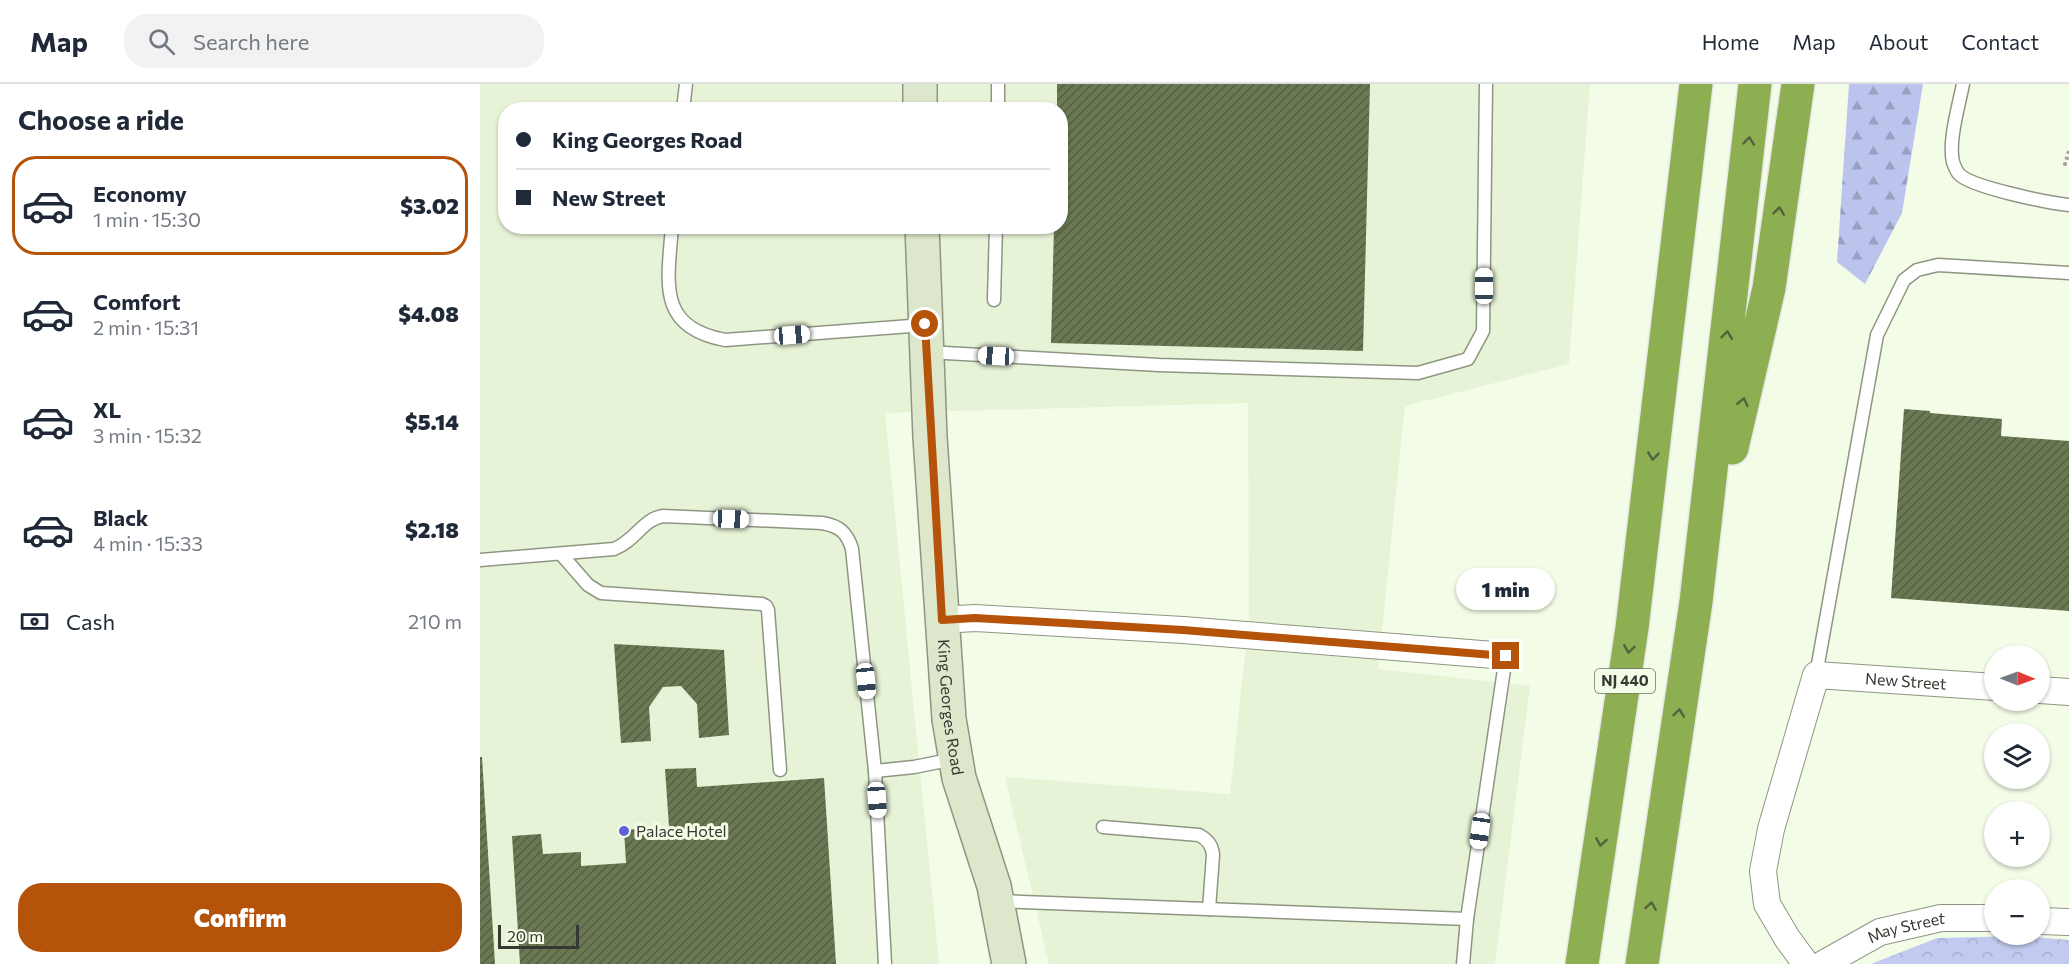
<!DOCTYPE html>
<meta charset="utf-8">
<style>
body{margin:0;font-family:Commissioner,sans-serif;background:#f2f2f3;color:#1f2937;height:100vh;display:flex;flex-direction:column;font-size:22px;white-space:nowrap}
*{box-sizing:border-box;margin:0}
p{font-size:20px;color:#747a83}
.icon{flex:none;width:33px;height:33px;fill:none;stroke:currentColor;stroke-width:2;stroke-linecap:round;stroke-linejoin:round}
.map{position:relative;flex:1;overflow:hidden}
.drawer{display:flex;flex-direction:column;background:#fff;width:480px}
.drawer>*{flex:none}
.banner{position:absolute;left:18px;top:18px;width:570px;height:132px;border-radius:24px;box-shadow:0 2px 4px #0004;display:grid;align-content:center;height:132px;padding:0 18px;background:#fff}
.needle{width:39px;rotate:91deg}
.controls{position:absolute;left:1504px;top:561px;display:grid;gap:12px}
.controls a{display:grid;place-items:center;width:66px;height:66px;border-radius:50%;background:#fff;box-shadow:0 2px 4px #0004;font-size:30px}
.scale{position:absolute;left:18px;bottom:15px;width:81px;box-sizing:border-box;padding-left:6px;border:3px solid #363931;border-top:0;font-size:16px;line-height:21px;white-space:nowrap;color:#363931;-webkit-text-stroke:4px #f3fce7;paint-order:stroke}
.end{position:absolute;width:27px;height:27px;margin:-14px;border:8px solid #b45309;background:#fff;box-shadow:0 0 0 3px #fff}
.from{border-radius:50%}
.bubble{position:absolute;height:42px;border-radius:21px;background:#fff;box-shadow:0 2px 4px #0004;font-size:20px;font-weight:800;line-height:42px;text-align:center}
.car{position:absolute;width:18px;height:36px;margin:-18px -9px;border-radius:8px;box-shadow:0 0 4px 2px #0007;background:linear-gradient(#fff 24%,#345 0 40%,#fff 0 76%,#345 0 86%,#fff 0)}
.banner b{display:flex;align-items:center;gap:21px;height:57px;font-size:22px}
.banner b+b{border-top:2px solid #e0e1e3}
.banner i{width:15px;height:15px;background:#1f2937}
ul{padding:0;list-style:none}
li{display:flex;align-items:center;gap:18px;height:99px;margin:0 12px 9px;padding:0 6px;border:3px solid transparent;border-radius:24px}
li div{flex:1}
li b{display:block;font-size:22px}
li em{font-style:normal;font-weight:800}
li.selected{border-color:#b45309}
li>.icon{width:54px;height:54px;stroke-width:1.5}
h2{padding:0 18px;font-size:27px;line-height:72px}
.pay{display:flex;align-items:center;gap:15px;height:66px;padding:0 18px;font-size:22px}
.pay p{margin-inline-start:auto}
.action{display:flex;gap:12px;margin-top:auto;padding:12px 18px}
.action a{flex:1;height:69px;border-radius:24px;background:#b45309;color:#fff;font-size:24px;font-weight:800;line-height:69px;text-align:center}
header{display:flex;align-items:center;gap:36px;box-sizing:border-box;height:84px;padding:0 30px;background:#fff;border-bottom:2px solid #e0e1e3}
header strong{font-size:28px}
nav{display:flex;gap:33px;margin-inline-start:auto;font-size:21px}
.search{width:420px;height:54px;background:#f2f2f3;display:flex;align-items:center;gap:15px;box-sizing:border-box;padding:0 21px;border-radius:24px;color:#747a83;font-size:22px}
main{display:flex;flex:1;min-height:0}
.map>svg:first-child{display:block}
</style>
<header>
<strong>Map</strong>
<div class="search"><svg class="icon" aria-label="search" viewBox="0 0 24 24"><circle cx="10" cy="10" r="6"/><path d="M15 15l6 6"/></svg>Search here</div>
<nav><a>Home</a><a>Map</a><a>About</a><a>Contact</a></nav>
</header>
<main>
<section class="drawer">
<h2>Choose a ride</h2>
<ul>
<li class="selected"><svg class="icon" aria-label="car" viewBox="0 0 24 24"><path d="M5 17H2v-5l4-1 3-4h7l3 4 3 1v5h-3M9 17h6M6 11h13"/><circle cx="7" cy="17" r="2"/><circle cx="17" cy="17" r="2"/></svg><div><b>Economy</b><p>1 min · 15:30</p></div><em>$3.02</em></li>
<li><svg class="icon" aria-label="car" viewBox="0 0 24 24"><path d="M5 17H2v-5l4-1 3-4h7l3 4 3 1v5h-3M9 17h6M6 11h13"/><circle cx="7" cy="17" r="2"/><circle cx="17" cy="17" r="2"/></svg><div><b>Comfort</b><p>2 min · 15:31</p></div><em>$4.08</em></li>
<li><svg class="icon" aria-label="car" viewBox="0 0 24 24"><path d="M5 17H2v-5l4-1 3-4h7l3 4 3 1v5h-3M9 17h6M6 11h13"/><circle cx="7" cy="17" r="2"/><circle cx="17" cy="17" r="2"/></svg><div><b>XL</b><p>3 min · 15:32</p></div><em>$5.14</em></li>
<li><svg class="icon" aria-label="car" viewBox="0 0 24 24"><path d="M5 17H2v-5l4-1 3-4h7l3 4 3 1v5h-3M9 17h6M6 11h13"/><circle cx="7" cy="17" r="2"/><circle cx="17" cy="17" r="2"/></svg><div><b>Black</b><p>4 min · 15:33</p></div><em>$2.18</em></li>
</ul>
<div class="pay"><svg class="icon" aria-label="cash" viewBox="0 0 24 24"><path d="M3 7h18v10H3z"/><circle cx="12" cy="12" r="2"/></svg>Cash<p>210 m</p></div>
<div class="action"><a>Confirm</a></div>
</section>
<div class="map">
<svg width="1589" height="880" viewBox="0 0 1589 880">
<defs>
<pattern id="forest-firs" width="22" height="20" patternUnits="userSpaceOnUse" patternTransform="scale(1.5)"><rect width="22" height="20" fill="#bcc4ed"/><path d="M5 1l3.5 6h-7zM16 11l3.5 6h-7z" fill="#9aa0c1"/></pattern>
<pattern id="park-crowns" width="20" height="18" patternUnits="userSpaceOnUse" patternTransform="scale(1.5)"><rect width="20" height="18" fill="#c2caef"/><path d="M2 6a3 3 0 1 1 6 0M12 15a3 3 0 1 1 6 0" fill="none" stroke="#a7aecd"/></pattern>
<pattern id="building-hatch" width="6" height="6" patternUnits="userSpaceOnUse" patternTransform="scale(1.5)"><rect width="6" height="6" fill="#6a7953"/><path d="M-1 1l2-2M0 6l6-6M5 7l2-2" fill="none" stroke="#545f42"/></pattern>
</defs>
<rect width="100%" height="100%" fill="#f3fce7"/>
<!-- built -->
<path fill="#e7f3d7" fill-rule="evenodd" d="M 0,0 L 1110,0 L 1089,280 L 925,322 L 898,585 L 1050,602 L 1015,880 L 569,880 L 525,693 L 750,710 L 769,534 L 768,319 L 405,329 L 459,880 L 0,880 ZM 26,26 L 580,26 L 580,142 L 26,142 Z"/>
<!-- forest -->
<polygon fill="url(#forest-firs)" points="1369,0 1443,0 1422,129 1385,200 1357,178"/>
<!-- park -->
<polygon fill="url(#park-crowns)" points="1540,852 1589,856 1589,880 1391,880 1457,854"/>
<!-- building -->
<g fill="url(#building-hatch)">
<polygon points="577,0 890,0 883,267 571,259 574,142 580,142 580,26 577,26"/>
<polygon points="1424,325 1450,327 1450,329 1522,335 1521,352 1589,357 1589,527 1411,514"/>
<polygon points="134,560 244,566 249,651 219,654 217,620 201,602 183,603 169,623 171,657 141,659"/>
<polygon points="0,673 2,673 15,880 0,880"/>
<polygon points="216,684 217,703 344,694 356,880 40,880 32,752 61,750 63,770 101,768 101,782 146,779 144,746 189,743 185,685"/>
</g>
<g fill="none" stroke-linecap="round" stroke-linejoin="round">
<defs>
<g id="lane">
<path d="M 1483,0 C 1479,21 1468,57 1473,78 C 1474,81 1477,88 1479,90 C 1490,103 1569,119 1589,121"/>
<polyline points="203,26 206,0"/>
<polyline points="518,26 518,0"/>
<path d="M 192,142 C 188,198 176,243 245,256 L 444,241"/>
<polyline points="514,216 516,142"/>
<polyline points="447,268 679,281 938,289 988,275 1003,247 1006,0"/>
<polyline points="81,470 108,501 121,509 282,520 286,522 288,526 300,686"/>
<path d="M 0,476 L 134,465 C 155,457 163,435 183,432 L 342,439 C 359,442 367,448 372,465 L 395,687 L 405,880"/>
<polyline points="1336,591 1397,251 1424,196 1437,186 1458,181 1589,189"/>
<polyline points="395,687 434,683 474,675"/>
<path d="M 623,743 L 719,751 C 728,756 732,761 733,771 L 729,825"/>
<polyline points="519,817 987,835 1026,572"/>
<polyline points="983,880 987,835"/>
</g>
<g id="street">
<polyline points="462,536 495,534 703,546 1026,572"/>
<polyline points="1560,606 1589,608"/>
<polyline points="1560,837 1589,838"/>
<path id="s1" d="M 1326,880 L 1307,854 L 1287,820 L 1283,787 L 1291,745 L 1336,591 L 1515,603"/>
<path id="s2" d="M 1343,880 L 1400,848 L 1461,834 L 1515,834"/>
</g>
<g id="secondary">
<polyline points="440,26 440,0"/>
<path id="s3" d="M 442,142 L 450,353 L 469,635 L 479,694 L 514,802 L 529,880"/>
</g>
<g id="highway">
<polyline points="1252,364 1289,204 1318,0"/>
<polyline points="1102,880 1152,544 1216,0"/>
<polyline points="1162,880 1216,518 1275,0"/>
</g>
</defs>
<!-- lane casing -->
<use href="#lane" stroke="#8e9683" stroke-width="15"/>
<!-- street casing -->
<use href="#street" stroke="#8e9683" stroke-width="28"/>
<!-- secondary casing -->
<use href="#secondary" stroke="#8e9683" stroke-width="36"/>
<!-- highway casing -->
<use href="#highway" stroke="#e7e7e6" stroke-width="36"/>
<!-- path -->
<polyline stroke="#9ea495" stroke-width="4" stroke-dasharray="3 3" stroke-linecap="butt" points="1589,67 1585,80 1589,80"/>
<!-- lane -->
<use href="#lane" stroke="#fff" stroke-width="12"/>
<!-- street -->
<use href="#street" stroke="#fff" stroke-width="26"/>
<!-- secondary -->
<use href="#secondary" stroke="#dde7cb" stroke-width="33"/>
<!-- highway -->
<use href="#highway" stroke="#8daf51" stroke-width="33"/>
</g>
<!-- one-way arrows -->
<defs><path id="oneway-chevron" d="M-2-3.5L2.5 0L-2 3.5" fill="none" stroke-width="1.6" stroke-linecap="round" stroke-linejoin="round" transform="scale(1.5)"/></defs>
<g stroke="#54623c">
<use href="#oneway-chevron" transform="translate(1269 57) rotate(-84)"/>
<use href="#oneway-chevron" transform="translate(1299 127) rotate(-83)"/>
<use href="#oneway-chevron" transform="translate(1247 251) rotate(-83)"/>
<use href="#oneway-chevron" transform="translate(1263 318) rotate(-77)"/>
<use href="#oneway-chevron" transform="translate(1173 372) rotate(97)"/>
<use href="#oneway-chevron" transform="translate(1149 565) rotate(98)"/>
<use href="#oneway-chevron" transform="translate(1199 629) rotate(-82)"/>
<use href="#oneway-chevron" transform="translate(1121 758) rotate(99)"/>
<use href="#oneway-chevron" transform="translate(1171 822) rotate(-81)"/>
</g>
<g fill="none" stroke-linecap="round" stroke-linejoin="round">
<!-- route -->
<polyline stroke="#b45309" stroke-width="8" points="445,240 462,536 495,534 703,546 1026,572"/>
</g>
<!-- markers -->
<circle fill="#5b62da" stroke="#f3fce7" stroke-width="2" cx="144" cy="747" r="6"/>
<g text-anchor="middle" stroke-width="6" stroke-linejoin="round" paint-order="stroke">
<!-- shield labels -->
<rect fill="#f3fce7" stroke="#6f7468" stroke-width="1.5" x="1115" y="585" width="60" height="24" rx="4.5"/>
<g font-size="15" font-weight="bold" fill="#363931">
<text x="1145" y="602">NJ 440</text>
</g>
<!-- street labels -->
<g font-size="16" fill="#363931" stroke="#f3fce7">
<text dy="6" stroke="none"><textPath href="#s1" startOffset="398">New Street</textPath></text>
<text dy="6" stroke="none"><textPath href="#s3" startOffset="482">King Georges Road</textPath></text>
<text dy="6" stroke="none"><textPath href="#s2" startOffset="92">May Street</textPath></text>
</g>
<!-- poi labels -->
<g font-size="16" fill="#363931" stroke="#f3fce7" text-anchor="start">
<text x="156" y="753">Palace Hotel</text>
</g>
</g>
</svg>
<div class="controls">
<a><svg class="needle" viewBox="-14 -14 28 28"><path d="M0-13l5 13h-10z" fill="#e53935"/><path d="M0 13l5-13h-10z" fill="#747a83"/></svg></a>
<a><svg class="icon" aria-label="layers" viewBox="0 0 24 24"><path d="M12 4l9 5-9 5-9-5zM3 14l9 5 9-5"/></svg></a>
<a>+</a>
<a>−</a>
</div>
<div class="scale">20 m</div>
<i class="end from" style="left:445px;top:240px"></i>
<i class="end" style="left:1026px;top:572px"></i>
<div class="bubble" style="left:976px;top:484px;width:99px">1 min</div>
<i class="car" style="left:1004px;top:202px;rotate:0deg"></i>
<i class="car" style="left:312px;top:251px;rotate:85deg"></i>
<i class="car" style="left:516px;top:272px;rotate:273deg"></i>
<i class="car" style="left:251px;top:435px;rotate:92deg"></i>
<i class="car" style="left:386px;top:597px;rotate:174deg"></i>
<i class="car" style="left:397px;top:716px;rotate:176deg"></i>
<i class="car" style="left:1000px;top:747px;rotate:188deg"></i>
<div class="banner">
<b><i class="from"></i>King Georges Road</b>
<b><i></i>New Street</b>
</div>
</div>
</main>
